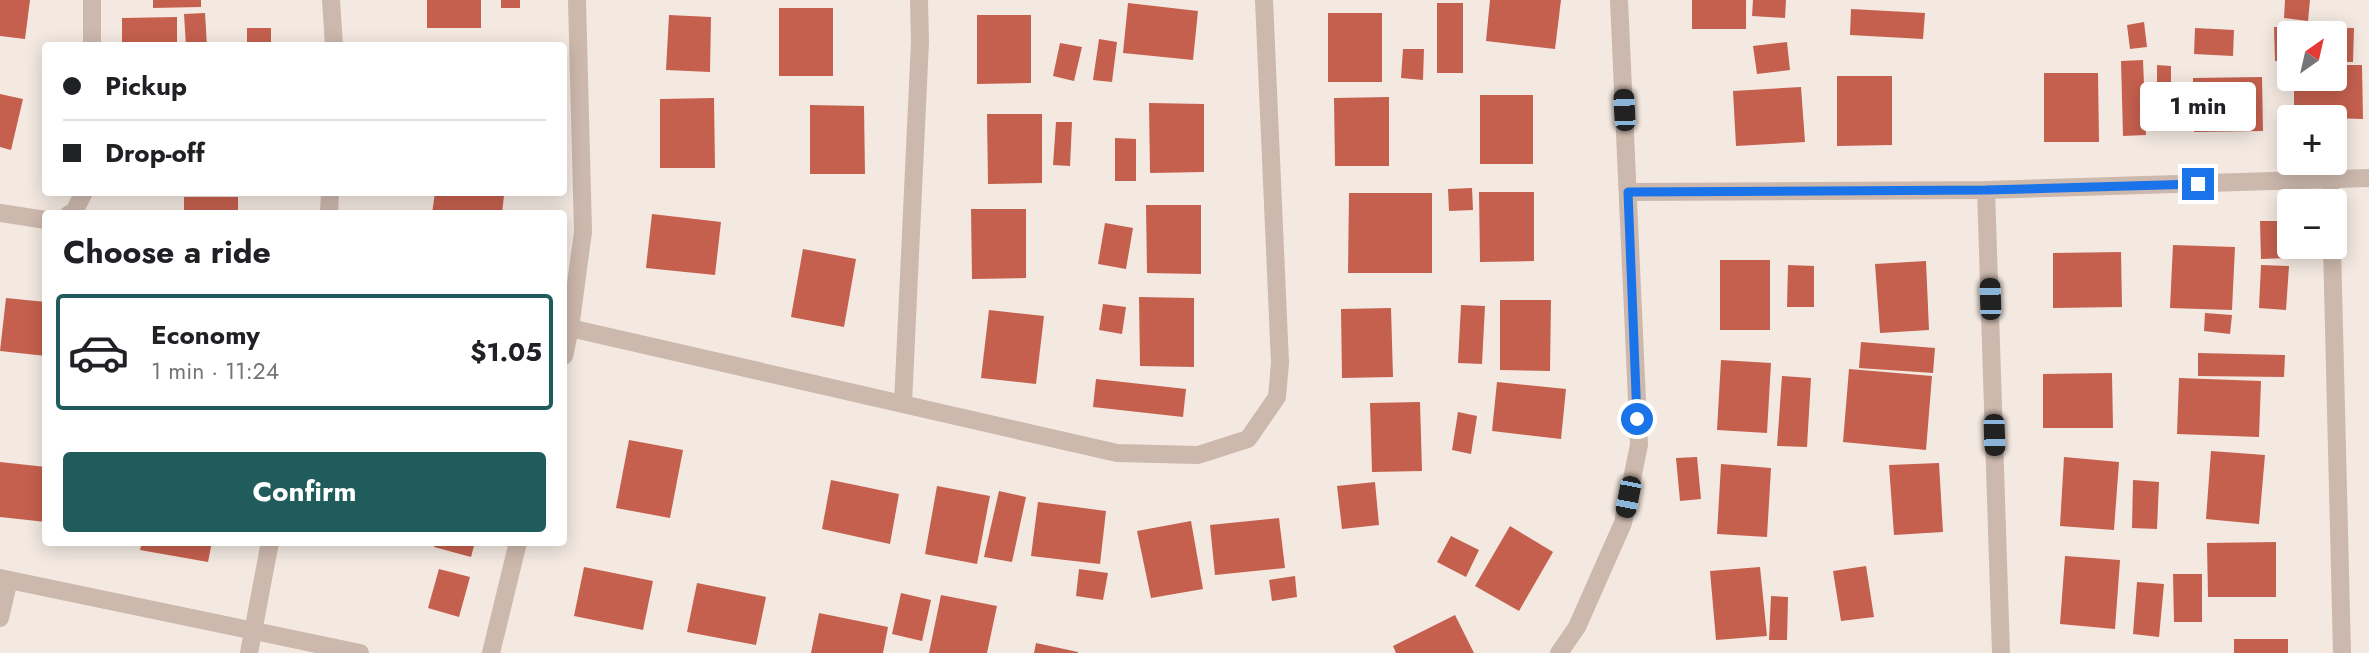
<!DOCTYPE html>
<meta charset="utf-8">
<style>
body{margin:0;font-family:Jost,sans-serif;background:#f2f2f2;color:#202124;height:100vh;display:flex;flex-direction:column;font-size:26px;white-space:nowrap}
*{box-sizing:border-box;margin:0}
p{font-size:23px;color:#757577}
.icon{flex:none;width:38px;height:38px;fill:none;stroke:currentColor;stroke-width:2;stroke-linecap:round;stroke-linejoin:round}
.map{position:relative;flex:1;overflow:hidden}
.side{position:absolute;left:42px;top:210px;width:525px;height:336px;display:flex;flex-direction:column;background:#fff;border-radius:7px;box-shadow:0 4px 18px #0003}
.side>*{flex:none}
.hud{position:absolute;left:42px;top:42px;width:525px;height:154px;border-radius:7px;box-shadow:0 4px 18px #0003;display:grid;align-content:center;height:154px;padding:0 21px;background:#fff}
.needle{width:46px;rotate:34deg}
.controls{position:absolute;left:2277px;top:21px;display:grid;gap:14px}
.controls a{display:grid;place-items:center;width:70px;height:70px;border-radius:7px;background:#fff;box-shadow:0 4px 18px #0003;font-size:35px}
.end{position:absolute;width:32px;height:32px;margin:-16px;border:9px solid #1a73e8;background:#fff;box-shadow:0 0 0 4px #fff}
.from{border-radius:50%}
.bubble{position:absolute;height:49px;border-radius:7px;background:#fff;box-shadow:0 4px 18px #0003;font-size:23px;font-weight:700;line-height:49px;text-align:center}
.car{position:absolute;width:21px;height:42px;margin:-21px -10px;border-radius:9px;box-shadow:0 0 5px 2px #0007;background:linear-gradient(#222 24%,#8ab4d8 0 40%,#222 0 76%,#8ab4d8 0 86%,#222 0)}
.hud b{display:flex;align-items:center;gap:24px;height:66px;font-size:26px}
.hud b+b{border-top:2px solid #e0e0e0}
.hud i{width:18px;height:18px;background:#202124}
ul{padding:0;list-style:none}
li{display:flex;align-items:center;gap:21px;height:116px;margin:0 14px 10px;padding:0 7px;border:4px solid transparent;border-radius:7px}
li div{flex:1}
li b{display:block;font-size:26px}
li em{font-style:normal;font-weight:700}
li.current{border-color:#205c5b}
li>.icon{width:63px;height:63px;stroke-width:1.5}
h2{padding:0 21px;font-size:32px;line-height:84px}
.action{display:flex;gap:14px;margin-top:auto;padding:14px 21px}
.action a{flex:1;height:80px;border-radius:7px;background:#205c5b;color:#fff;font-size:28px;font-weight:700;line-height:80px;text-align:center}
.map>svg:first-child{display:block}
</style>
<div class="map">
<svg width="2369" height="653" viewBox="0 0 2369 653">
<rect width="100%" height="100%" fill="#f3e9e1"/>
<!-- building -->
<g fill="#c5604e">
<polygon points="0,0 30,0 25,39 0,36"/>
<polygon points="153,0 201,0 201,7 153,8"/>
<rect x="427" y="0" width="54" height="28"/>
<rect x="501" y="0" width="19" height="8"/>
<polygon points="1490,0 1561,0 1555,49 1486,41"/>
<rect x="1692" y="0" width="54" height="29"/>
<polygon points="1753,0 1786,0 1785,18 1752,16"/>
<polygon points="2285,0 2310,0 2308,21 2284,18"/>
<polygon points="1128,3 1198,11 1193,60 1123,53"/>
<rect x="1437" y="3" width="26" height="70"/>
<rect x="779" y="8" width="54" height="68"/>
<polygon points="1851,9 1925,13 1923,39 1850,35"/>
<polygon points="205,13 207,46 186,46 184,14"/>
<rect x="1328" y="13" width="54" height="69"/>
<polygon points="669,15 711,17 710,72 666,70"/>
<polygon points="977,15 1031,15 1031,83 977,84"/>
<polygon points="177,17 177,46 122,46 122,18"/>
<polygon points="2144,22 2147,47 2130,49 2127,25"/>
<polygon points="2274,27 2354,28 2353,62 2334,62 2334,33 2289,33 2289,61 2275,61"/>
<rect x="247" y="28" width="24" height="18"/>
<polygon points="2195,28 2234,30 2233,56 2194,54"/>
<polygon points="1099,39 1117,42 1112,82 1093,80"/>
<polygon points="1787,42 1790,70 1757,74 1753,46"/>
<polygon points="1060,43 1082,47 1074,81 1053,76"/>
<polygon points="1403,49 1424,49 1423,80 1401,78"/>
<polygon points="2143,60 2146,135 2123,136 2121,61"/>
<polygon points="2157,65 2171,66 2171,107 2157,107"/>
<polygon points="2334,65 2362,65 2363,119 2294,117 2294,79 2334,79"/>
<polygon points="2044,73 2098,73 2099,142 2044,142"/>
<polygon points="1837,76 1892,76 1892,145 1837,146"/>
<polygon points="2262,77 2263,131 2194,132 2193,78"/>
<polygon points="1801,87 1805,142 1736,146 1733,91"/>
<polygon points="0,94 23,99 11,150 0,147"/>
<rect x="1480" y="95" width="53" height="69"/>
<polygon points="1389,97 1389,166 1335,166 1334,98"/>
<polygon points="714,98 715,168 660,168 660,99"/>
<polygon points="1149,103 1204,104 1204,172 1150,173"/>
<polygon points="810,105 864,106 865,174 810,174"/>
<polygon points="987,114 1042,114 1042,183 988,184"/>
<polygon points="1056,122 1072,122 1070,166 1053,165"/>
<polygon points="1115,138 1136,139 1136,181 1115,181"/>
<polygon points="1472,188 1473,210 1449,211 1448,189"/>
<polygon points="435,192 504,195 502,214 432,214"/>
<polygon points="1479,192 1534,192 1534,261 1480,262"/>
<polygon points="1349,193 1432,193 1432,273 1348,273"/>
<rect x="184" y="197" width="54" height="17"/>
<polygon points="1146,205 1201,205 1201,274 1147,273"/>
<polygon points="971,209 1026,209 1026,278 972,279"/>
<polygon points="652,214 721,222 715,275 646,268"/>
<polygon points="2260,221 2287,221 2288,258 2261,259"/>
<polygon points="1105,223 1133,228 1126,269 1098,264"/>
<polygon points="2173,245 2235,247 2232,310 2170,308"/>
<polygon points="803,249 856,259 844,327 791,317"/>
<polygon points="2121,252 2122,307 2053,308 2053,253"/>
<rect x="1720" y="260" width="50" height="70"/>
<polygon points="1926,261 1929,330 1880,333 1875,264"/>
<polygon points="1788,265 1814,266 1814,307 1787,307"/>
<polygon points="2261,265 2289,266 2286,310 2259,308"/>
<polygon points="1139,297 1194,298 1194,367 1140,366"/>
<polygon points="6,298 46,302 46,356 0,351"/>
<polygon points="1500,300 1551,300 1550,371 1500,370"/>
<polygon points="1103,304 1126,307 1122,334 1099,330"/>
<polygon points="1461,305 1485,306 1482,364 1458,363"/>
<polygon points="1391,308 1393,377 1342,378 1341,309"/>
<polygon points="989,310 1044,316 1036,384 981,378"/>
<polygon points="2205,313 2232,315 2230,334 2204,331"/>
<polygon points="1861,342 1935,348 1933,373 1859,368"/>
<polygon points="2198,353 2285,355 2284,377 2198,376"/>
<polygon points="1721,360 1771,363 1767,433 1717,430"/>
<polygon points="1849,369 1932,376 1926,450 1843,442"/>
<polygon points="2112,373 2113,428 2043,428 2043,374"/>
<polygon points="1782,376 1811,378 1807,447 1777,446"/>
<polygon points="2179,378 2261,381 2259,437 2177,434"/>
<polygon points="1096,379 1186,389 1183,417 1093,407"/>
<polygon points="1497,382 1566,389 1561,439 1492,431"/>
<polygon points="1420,402 1422,471 1372,472 1370,403"/>
<polygon points="1458,412 1477,416 1471,454 1452,450"/>
<polygon points="629,440 683,450 670,518 616,508"/>
<polygon points="2211,451 2265,455 2259,524 2206,519"/>
<polygon points="1697,457 1701,499 1680,501 1676,458"/>
<polygon points="2064,457 2119,462 2114,530 2060,526"/>
<polygon points="0,462 46,467 46,522 0,517"/>
<polygon points="1939,463 1943,532 1894,535 1889,465"/>
<polygon points="1721,464 1771,468 1767,537 1717,534"/>
<polygon points="831,480 899,494 890,544 822,529"/>
<polygon points="2133,480 2159,482 2157,529 2132,528"/>
<polygon points="1375,482 1379,525 1342,529 1337,486"/>
<polygon points="937,486 990,496 977,564 925,554"/>
<polygon points="999,491 1026,497 1012,562 984,557"/>
<polygon points="1038,502 1106,511 1100,564 1031,556"/>
<polygon points="1279,518 1285,568 1215,575 1210,525"/>
<polygon points="1191,521 1203,589 1151,598 1137,531"/>
<polygon points="1510,526 1553,552 1519,611 1475,586"/>
<polygon points="1451,536 1479,550 1466,577 1437,562"/>
<polygon points="142,542 212,542 208,562 140,550"/>
<polygon points="435,542 475,542 471,557 434,547"/>
<polygon points="2276,542 2276,597 2208,597 2207,543"/>
<polygon points="2065,556 2120,560 2115,629 2060,624"/>
<polygon points="1866,566 1874,617 1841,621 1833,571"/>
<polygon points="584,567 653,581 643,630 574,616"/>
<polygon points="1760,567 1767,636 1716,640 1710,571"/>
<polygon points="439,569 470,577 459,617 428,608"/>
<polygon points="1079,569 1108,573 1103,600 1076,596"/>
<polygon points="2173,574 2202,574 2202,622 2174,622"/>
<polygon points="1295,576 1297,597 1272,601 1269,580"/>
<polygon points="2137,582 2164,584 2159,637 2133,634"/>
<polygon points="697,583 766,597 756,645 687,632"/>
<polygon points="901,593 931,600 922,641 892,634"/>
<polygon points="941,595 997,606 987,653 929,653"/>
<polygon points="1771,596 1788,597 1787,640 1769,640"/>
<polygon points="819,613 888,627 883,653 811,653"/>
<polygon points="1455,615 1474,653 1396,653 1393,646"/>
<rect x="2234" y="639" width="54" height="14"/>
<polygon points="1036,643 1078,652 1078,653 1034,653"/>
</g>
<g fill="none" stroke-linecap="round" stroke-linejoin="round">
<!-- street -->
<g stroke="#ccb8ad" stroke-width="18">
<polyline points="92,0 92,46"/>
<polyline points="331,0 334,46"/>
<polyline points="2330,180 2331,201"/>
<polyline points="1986,190 2001,653"/>
<polyline points="1628,192 1986,190 2369,178"/>
<polyline points="0,213 46,220"/>
<polyline points="69,214 74,212 84,192"/>
<polyline points="329,214 330,192"/>
<polyline points="2332,247 2342,653"/>
<polyline points="570,328 1117,453 1198,455 1248,439 1277,397 1280,363 1264,0"/>
<polyline points="564,356 570,328 583,232 577,0"/>
<polyline points="903,403 920,42 919,0"/>
<polyline points="0,578 360,653"/>
<polyline points="0,618 9,580"/>
<polyline points="249,653 270,542"/>
<polyline points="491,653 518,542"/>
<polyline points="1559,653 1577,627 1623,523 1639,445 1619,0"/>
</g>
</g>
<g fill="none" stroke-linecap="round" stroke-linejoin="round">
<!-- route -->
<polyline stroke="#1a73e8" stroke-width="9" points="1637,419 1628,192 1986,190 2198,184"/>
</g>
</svg>
<div class="controls">
<a><svg class="needle" viewBox="-14 -14 28 28"><path d="M0-13l5 13h-10z" fill="#e53935"/><path d="M0 13l5-13h-10z" fill="#757577"/></svg></a>
<a>+</a>
<a>−</a>
</div>
<i class="end from" style="left:1637px;top:419px"></i>
<i class="end" style="left:2198px;top:184px"></i>
<div class="bubble" style="left:2140px;top:82px;width:116px">1 min</div>
<i class="car" style="left:1624px;top:110px;rotate:357deg"></i>
<i class="car" style="left:1990px;top:299px;rotate:358deg"></i>
<i class="car" style="left:1994px;top:435px;rotate:178deg"></i>
<i class="car" style="left:1628px;top:497px;rotate:191deg"></i>
<div class="hud">
<b><i class="from"></i>Pickup</b>
<b><i></i>Drop-off</b>
</div>
<section class="side">
<h2>Choose a ride</h2>
<ul>
<li class="current"><svg class="icon" aria-label="car" viewBox="0 0 24 24"><path d="M5 17H2v-5l4-1 3-4h7l3 4 3 1v5h-3M9 17h6M6 11h13"/><circle cx="7" cy="17" r="2"/><circle cx="17" cy="17" r="2"/></svg><div><b>Economy</b><p>1 min · 11:24</p></div><em>$1.05</em></li>
</ul>
<div class="action"><a>Confirm</a></div>
</section>
</div>
